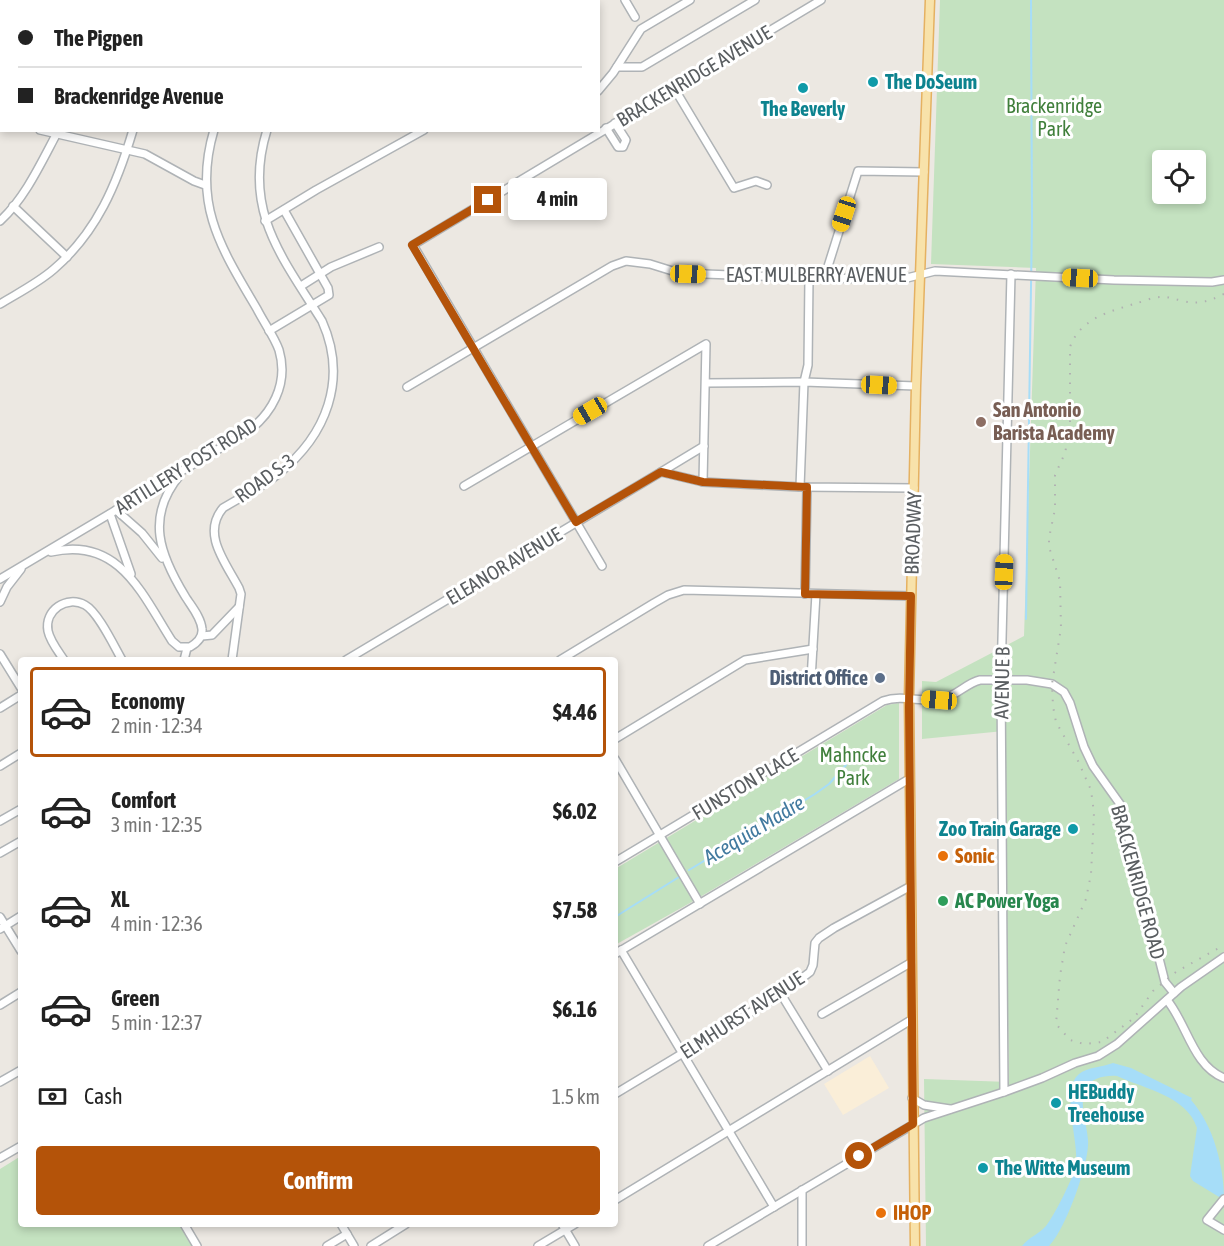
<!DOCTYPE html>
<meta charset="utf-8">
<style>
body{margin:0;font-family:"Asap Condensed",sans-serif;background:#f6f6f6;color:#222;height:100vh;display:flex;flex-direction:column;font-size:22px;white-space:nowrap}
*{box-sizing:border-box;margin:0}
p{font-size:20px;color:#767676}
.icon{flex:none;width:33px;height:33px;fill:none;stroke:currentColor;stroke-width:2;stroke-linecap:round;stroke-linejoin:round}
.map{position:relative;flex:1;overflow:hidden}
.drawer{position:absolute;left:18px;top:657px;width:600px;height:570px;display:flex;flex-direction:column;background:#fff;border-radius:6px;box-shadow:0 3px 9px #0003}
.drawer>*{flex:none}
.guide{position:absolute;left:0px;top:0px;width:600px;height:132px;box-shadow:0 3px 9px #0003;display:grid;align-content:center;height:132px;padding:0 18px;background:#fff}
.tools{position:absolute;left:1152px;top:150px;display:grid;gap:12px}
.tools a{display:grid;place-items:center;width:54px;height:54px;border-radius:6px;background:#fff;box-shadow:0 3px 9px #0003;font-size:30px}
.end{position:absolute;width:27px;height:27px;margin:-14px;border:8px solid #b45309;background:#fff;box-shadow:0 0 0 3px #fff}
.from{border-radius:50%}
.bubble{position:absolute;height:42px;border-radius:6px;background:#fff;box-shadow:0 3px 9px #0003;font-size:20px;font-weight:700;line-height:42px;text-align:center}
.car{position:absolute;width:18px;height:36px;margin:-18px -9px;border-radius:8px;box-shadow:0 0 4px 2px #0007;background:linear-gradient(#f5c518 24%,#345 0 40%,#f5c518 0 76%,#345 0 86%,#f5c518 0)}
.guide b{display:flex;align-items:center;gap:21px;height:57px;font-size:22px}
.guide b+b{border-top:2px solid #e0e0e0}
.guide i{width:15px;height:15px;background:#222}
ul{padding:10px 0 0;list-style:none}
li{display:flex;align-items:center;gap:18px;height:90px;margin:0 12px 9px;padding:0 6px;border:3px solid transparent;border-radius:6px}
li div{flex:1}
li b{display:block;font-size:22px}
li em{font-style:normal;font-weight:700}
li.on{border-color:#b45309}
li>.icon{width:54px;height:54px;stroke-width:1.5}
.pay{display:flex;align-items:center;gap:15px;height:66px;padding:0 18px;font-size:22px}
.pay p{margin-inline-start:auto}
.button{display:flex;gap:12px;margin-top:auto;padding:12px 18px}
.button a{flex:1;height:69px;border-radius:6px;background:#b45309;color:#fff;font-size:24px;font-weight:700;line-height:69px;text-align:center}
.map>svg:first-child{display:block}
</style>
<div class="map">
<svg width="1224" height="1246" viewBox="0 0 1224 1246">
<rect width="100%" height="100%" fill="#ece8e2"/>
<!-- commercial -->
<polygon fill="#faeed8" points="870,1056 889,1088 843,1115 824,1084"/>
<!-- green -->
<g fill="#c4e2c0" fill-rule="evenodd">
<path d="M 940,0 L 1224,0 L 1224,1246 L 926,1246 L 924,1079 L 1009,1082 L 1004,731 L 922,739 L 922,681 L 936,682 L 1024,636 L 1036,268 L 931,264 ZM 1162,160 L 1196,160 L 1196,194 L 1162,194 Z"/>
<polygon points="899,703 899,779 690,903 615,945 615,869 887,705"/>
<polygon points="21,1156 21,1224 180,1224 193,1246 0,1246 0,1169"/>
</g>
<!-- water -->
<path fill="#a6ddf8" d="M 1113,1063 L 1131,1068 L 1192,1098 L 1191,1100 C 1214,1126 1224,1167 1224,1200 L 1193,1181 L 1190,1176 L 1197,1128 C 1187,1096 1145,1089 1117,1076 C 1106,1075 1090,1078 1085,1089 C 1079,1104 1087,1124 1088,1140 C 1090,1162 1065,1231 1049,1246 L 1022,1246 C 1029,1237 1039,1234 1046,1226 C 1054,1216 1075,1175 1076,1164 C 1079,1141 1060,1089 1079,1074 C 1087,1067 1103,1067 1113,1063 Z"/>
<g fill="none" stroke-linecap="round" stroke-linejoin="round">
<!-- stream -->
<g stroke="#a6ddf8" stroke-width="2">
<polyline points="52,2 53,0"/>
<polyline points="1026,619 1032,220 1031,0"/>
<polyline points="689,870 815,794 829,784 846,765"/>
<polyline points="615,917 679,877"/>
</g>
<defs>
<g id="minor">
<polyline points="459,0 460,2"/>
<polyline points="625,0 635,17"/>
<polyline points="15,2 17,0"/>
<polyline points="98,2 99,0"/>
<polyline points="179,2 180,0"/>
<polyline points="287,2 289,0"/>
<polyline points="366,2 369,0"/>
<polyline points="423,2 425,0"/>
<polyline points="0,16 2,14"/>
<polyline points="617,67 642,67 755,0"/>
<polyline points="674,88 734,188 756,181 767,185"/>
<polyline points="598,91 613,73 641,29 690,0"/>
<polyline points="606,128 618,147 623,147 626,140 615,123"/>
<polyline points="40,130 145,154 194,181 205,185"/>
<polyline points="13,206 67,257"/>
<path d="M 0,221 C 25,198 41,163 57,133"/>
<polyline points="265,221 316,190 424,130"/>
<polyline points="824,279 858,171 924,172"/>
<polyline points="301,286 331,267 379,247"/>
<path d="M 0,304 C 18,293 38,283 54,269 C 97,232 117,184 133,130"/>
<polyline points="269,331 329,295 328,288 284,210"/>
<polyline points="706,383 804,382 916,386"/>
<polyline points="407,387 612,266 626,261 650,264 679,273 809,278 903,279 935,271 1114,280 1212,282 1224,280"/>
<polyline points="661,472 704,446"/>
<polyline points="464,486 706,344 703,482"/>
<polyline points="800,487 804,382 808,365 809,278"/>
<polyline points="116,510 142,533 162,558"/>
<polyline points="110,514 131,574"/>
<path d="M 51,552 C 119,536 142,594 172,641 L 179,647 L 190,647 C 197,643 203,638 202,629 C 201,617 191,606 185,596 C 160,555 145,517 180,475"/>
<polyline points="602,566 413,245 821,0"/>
<path d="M 0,579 L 244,434 C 272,415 289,384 279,350 C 274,336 264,323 257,309 C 221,248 192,204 214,130"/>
<polyline points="805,594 807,487"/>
<polyline points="0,602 7,587 21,569"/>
<polyline points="202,636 212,635 239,607"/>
<polyline points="0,654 21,688"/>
<path d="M 64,660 C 58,651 50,641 48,631 C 44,610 67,595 85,605 C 98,612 114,646 122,660"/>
<polyline points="184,660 187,648"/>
<path d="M 232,660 L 241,594 L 239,588 C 226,563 201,534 223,508 C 241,497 262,487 278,474 C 327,435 348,379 322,321 C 282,257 242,210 267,130"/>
<polyline points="346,660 661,472 703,482 800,487 914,488"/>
<polyline points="560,660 654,603 668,595 684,590 911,596"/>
<polyline points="811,680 816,594"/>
<polyline points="0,708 21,695"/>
<polyline points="615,739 745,660 813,649"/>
<polyline points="615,759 700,904"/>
<polyline points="0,766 21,753"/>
<polyline points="0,821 21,809"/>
<polyline points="0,853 21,841"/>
<path d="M 615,862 L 883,701 C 904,694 921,703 941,699 C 956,697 966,683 980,680 L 1027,680 L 1052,684 L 1064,692 L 1070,703 L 1084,747 L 1093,766 L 1120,804 L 1165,982 L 1174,993"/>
<polyline points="0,917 21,951"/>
<polyline points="0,929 21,916"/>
<polyline points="621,950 774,1207"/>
<polyline points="615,954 909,779"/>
<polyline points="781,994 828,1071"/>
<path d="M 1167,1000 C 1187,1024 1193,1066 1224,1078"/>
<polyline points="0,1005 21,992"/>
<polyline points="822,1014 912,962"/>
<polyline points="0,1082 21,1070"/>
<polyline points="1004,1092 1001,680 1011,274"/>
<polyline points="615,1094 781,994 810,972 813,965 815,943 819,938 834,928 911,886"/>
<polyline points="912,1098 924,1105 950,1109"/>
<polyline points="0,1158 21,1146"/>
<polyline points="802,1190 802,1246"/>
<polyline points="1224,1199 1207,1220 1224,1230"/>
<polyline points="615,1200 911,1020"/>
<polyline points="184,1224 197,1246"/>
<polyline points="341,1224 354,1246"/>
<polyline points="562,1224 575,1246"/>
<polyline points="327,1246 347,1234"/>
<polyline points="371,1246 406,1224"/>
<polyline points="538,1246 575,1224"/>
<polyline points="708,1246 924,1118 1004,1092 1042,1078 1075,1063 1098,1056 1117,1044 1181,987 1224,957"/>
</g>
<polyline id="major" points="915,1246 909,697 916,386 930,0"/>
</defs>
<!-- minor casing -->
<use href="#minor" stroke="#afb3b6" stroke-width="10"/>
<!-- major casing -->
<use href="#major" stroke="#e5b161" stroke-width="11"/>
<!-- minor -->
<use href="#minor" stroke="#fff" stroke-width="7"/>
<!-- major -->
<use href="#major" stroke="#f8e2aa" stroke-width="8"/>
<!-- rail -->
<path stroke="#b0b1b1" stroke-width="2" stroke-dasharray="1.5 8" stroke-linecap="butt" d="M 1224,294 C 1208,302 1197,305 1179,300 C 1173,299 1167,296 1161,297 C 1152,297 1142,302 1134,304 C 1108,312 1080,319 1070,347 L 1070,429 L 1065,453 L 1055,475 L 1055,509 L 1049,538 L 1049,547 L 1060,581 L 1061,628 L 1052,684 L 1053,706 L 1056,722 L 1078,761 L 1091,790 L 1094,813 L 1091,874 L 1086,899 L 1065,946 L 1060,976 L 1056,1024 L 1070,1040 L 1084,1044 L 1102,1042 L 1134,1018 L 1153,991 L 1176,972 L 1224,945"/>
</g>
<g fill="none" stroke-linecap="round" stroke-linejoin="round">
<!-- route -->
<polyline stroke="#b45309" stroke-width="8" points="488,200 412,245 576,522 661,472 703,482 807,487 805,594 911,596 909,707 913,1124 859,1156"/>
</g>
<!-- markers -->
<g fill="#0f9aa8" stroke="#fff" stroke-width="2">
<circle cx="873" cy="82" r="6"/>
<circle cx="803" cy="88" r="6"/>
<circle cx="1073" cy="829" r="6"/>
<circle cx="1056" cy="1103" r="6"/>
<circle cx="983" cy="1168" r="6"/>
</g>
<circle fill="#8d6e63" stroke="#fff" stroke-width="2" cx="981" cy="422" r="6"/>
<circle fill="#5c6f8a" stroke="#fff" stroke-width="2" cx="880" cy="678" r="6"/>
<g fill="#e8710a" stroke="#fff" stroke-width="2">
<circle cx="943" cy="856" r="6"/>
<circle cx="881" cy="1213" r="6"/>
</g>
<circle fill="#2e9e5b" stroke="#fff" stroke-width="2" cx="943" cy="901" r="6"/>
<g text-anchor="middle" stroke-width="6" stroke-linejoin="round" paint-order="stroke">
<!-- street labels -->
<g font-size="20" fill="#5a5e61" stroke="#fff">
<text transform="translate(694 76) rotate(-31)" y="7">BRACKENRIDGE AVENUE</text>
<text x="816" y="282">EAST MULBERRY AVENUE</text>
<text transform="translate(186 466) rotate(-32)" y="7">ARTILLERY POST ROAD</text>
<text transform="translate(265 478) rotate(-36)" y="7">ROAD S-3</text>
<text transform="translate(913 533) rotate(-88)" y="7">BROADWAY</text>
<text transform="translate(504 566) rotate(-31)" y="7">ELEANOR AVENUE</text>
<text transform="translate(1002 683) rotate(-89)" y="7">AVENUE B</text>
<text transform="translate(745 784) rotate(-31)" y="7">FUNSTON PLACE</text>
<text transform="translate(1138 882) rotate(75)" y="7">BRACKENRIDGE ROAD</text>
<text transform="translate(742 1015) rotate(-33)" y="7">ELMHURST AVENUE</text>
</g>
<!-- culture labels -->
<g font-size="20" font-weight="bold" fill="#0d838f" stroke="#fff" text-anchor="start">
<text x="885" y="89">The DoSeum</text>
<text x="803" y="116" text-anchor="middle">The Beverly</text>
<text x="1061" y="836" text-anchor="end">Zoo Train Garage</text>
<text x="1068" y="1099">HEBuddy<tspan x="1068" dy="23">Treehouse</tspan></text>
<text x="995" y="1175">The Witte Museum</text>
</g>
<!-- park labels -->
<g font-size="20" fill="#407f3b" stroke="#fff">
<text x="1054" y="113">Brackenridge<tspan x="1054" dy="23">Park</tspan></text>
<text x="853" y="762">Mahncke<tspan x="853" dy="23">Park</tspan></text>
</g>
<!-- education labels -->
<g font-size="20" font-weight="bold" fill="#785e54" stroke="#fff" text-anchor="start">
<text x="993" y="417">San Antonio<tspan x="993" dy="23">Barista Academy</tspan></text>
</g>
<!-- service labels -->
<g font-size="20" font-weight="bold" fill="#4e5e75" stroke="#fff" text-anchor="end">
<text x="868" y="685">District Office</text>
</g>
<!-- food labels -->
<g font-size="20" font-weight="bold" fill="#c56008" stroke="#fff" text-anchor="start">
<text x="955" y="863">Sonic</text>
<text x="893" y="1220">IHOP</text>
</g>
<!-- leisure labels -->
<g font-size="20" font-weight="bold" fill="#27864d" stroke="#fff" text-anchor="start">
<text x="955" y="908">AC Power Yoga</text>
</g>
<!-- water labels -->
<g font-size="21" font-style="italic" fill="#427a9f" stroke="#fff">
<text transform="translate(754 830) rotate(-31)" y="7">Acequia Madre</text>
</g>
</g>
</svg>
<div class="tools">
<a><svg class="icon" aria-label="locate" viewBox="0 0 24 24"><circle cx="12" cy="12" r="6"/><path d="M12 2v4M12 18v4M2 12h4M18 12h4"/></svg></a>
</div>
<i class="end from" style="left:859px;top:1156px"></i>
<i class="end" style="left:488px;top:200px"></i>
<div class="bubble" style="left:508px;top:178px;width:99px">4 min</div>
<i class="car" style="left:844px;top:214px;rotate:198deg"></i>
<i class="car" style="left:688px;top:274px;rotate:92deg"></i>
<i class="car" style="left:1080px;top:278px;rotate:273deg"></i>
<i class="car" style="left:879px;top:385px;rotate:93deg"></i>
<i class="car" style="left:590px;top:411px;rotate:240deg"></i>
<i class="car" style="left:1004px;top:572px;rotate:2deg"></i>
<i class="car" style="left:939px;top:700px;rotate:275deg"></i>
<div class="guide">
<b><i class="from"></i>The Pigpen</b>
<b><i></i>Brackenridge Avenue</b>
</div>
<section class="drawer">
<ul>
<li class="on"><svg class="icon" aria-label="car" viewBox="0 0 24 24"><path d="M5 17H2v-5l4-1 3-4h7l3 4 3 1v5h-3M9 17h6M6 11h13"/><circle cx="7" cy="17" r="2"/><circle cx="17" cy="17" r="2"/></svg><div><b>Economy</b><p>2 min · 12:34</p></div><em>$4.46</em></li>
<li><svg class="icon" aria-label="car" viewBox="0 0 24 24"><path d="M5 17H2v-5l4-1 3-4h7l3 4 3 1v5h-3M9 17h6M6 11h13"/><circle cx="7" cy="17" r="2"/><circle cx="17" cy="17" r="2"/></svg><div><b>Comfort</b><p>3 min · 12:35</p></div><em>$6.02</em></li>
<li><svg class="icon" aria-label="car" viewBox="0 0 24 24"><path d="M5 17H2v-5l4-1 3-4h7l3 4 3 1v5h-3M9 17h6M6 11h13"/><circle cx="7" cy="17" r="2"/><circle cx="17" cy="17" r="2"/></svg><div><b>XL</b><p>4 min · 12:36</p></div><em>$7.58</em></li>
<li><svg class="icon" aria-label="car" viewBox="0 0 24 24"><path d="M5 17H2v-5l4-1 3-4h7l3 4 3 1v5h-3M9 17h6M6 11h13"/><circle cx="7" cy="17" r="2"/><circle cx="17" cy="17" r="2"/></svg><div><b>Green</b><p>5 min · 12:37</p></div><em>$6.16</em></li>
</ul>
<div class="pay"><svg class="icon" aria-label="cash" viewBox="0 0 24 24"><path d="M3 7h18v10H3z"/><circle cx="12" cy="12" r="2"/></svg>Cash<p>1.5 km</p></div>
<div class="button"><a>Confirm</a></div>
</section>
</div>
